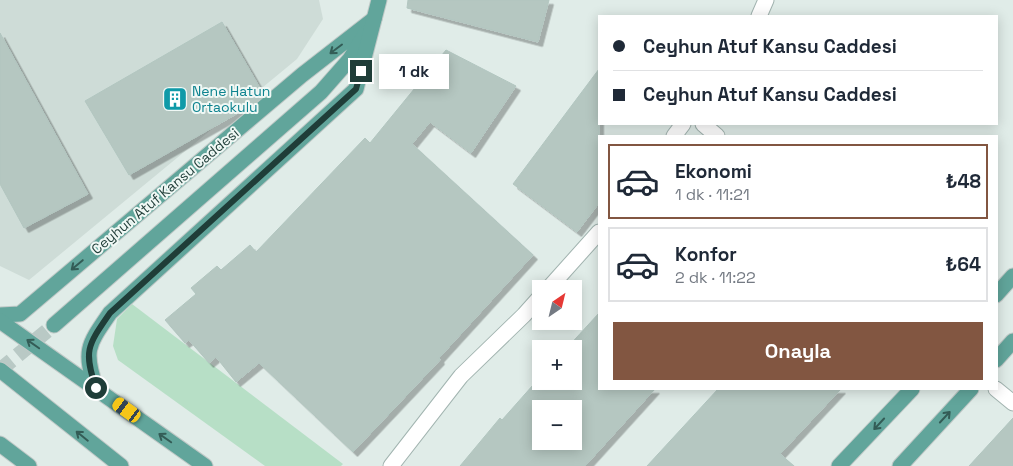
<!DOCTYPE html>
<html lang="tr">
<meta charset="utf-8">
<style>
body{margin:0;font-family:"Space Grotesk",sans-serif;background:#f2f2f3;color:#1f2937;height:100vh;display:flex;flex-direction:column;font-size:19px;white-space:nowrap}
*{box-sizing:border-box;margin:0}
p{font-size:16px;color:#747a83}
.icon{flex:none;width:28px;height:28px;fill:none;stroke:currentColor;stroke-width:2;stroke-linecap:round;stroke-linejoin:round}
.map{position:relative;flex:1;overflow:hidden}
.details{position:absolute;left:598px;top:135px;width:400px;height:255px;display:flex;flex-direction:column;background:#fff;border-radius:0px;box-shadow:0 2px 12px #0003}
.details>*{flex:none}
.guide{position:absolute;left:598px;top:15px;width:400px;height:110px;border-radius:0px;box-shadow:0 2px 12px #0003;display:grid;align-content:center;height:110px;padding:0 15px;background:#fff}
.needle{width:32px;rotate:35deg}
.buttons{position:absolute;left:532px;top:280px;display:grid;gap:10px}
.buttons a{display:grid;place-items:center;width:50px;height:50px;border-radius:0px;background:#fff;box-shadow:0 2px 12px #0003;font-size:25px}
.end{position:absolute;width:22px;height:22px;margin:-11px;border:6px solid #1f3d38;background:#fff;box-shadow:0 0 0 2px #fff}
.from{border-radius:50%}
.bubble{position:absolute;height:35px;border-radius:0px;background:#fff;box-shadow:0 2px 12px #0003;font-size:16px;font-weight:700;line-height:35px;text-align:center}
.car{position:absolute;width:15px;height:30px;margin:-15px -8px;border-radius:6px;box-shadow:0 0 4px 1px #0007;background:linear-gradient(#f5c518 24%,#345 0 40%,#f5c518 0 76%,#345 0 86%,#f5c518 0)}
.guide b{display:flex;align-items:center;gap:18px;height:48px;font-size:19px}
.guide b+b{border-top:1px solid #e0e1e3}
.guide i{width:12px;height:12px;background:#1f2937}
ul{padding:9px 0 0;list-style:none}
li{display:flex;align-items:center;gap:15px;height:75px;margin:0 10px 8px;padding:0 5px;border:2px solid #e0e1e3;border-radius:0px}
li div{flex:1}
li b{display:block;font-size:19px}
li em{font-style:normal;font-weight:700}
li.selected{border-color:#825641}
li>.icon{width:45px;height:45px;stroke-width:1.5}
.cta{display:flex;gap:10px;margin-top:auto;padding:10px 15px}
.cta a{flex:1;height:58px;border-radius:0px;background:#825641;color:#fff;font-size:20px;font-weight:700;line-height:58px;text-align:center}
.map>svg:first-child{display:block}
</style>
<div class="map">
<svg width="1013" height="466" viewBox="0 0 1013 466">
<defs>
<filter id="shadow"><feDropShadow dx="4.5" dy="4.5" stdDeviation="0" flood-color="#0004"/></filter>
</defs>
<rect width="100%" height="100%" fill="#e0ece8"/>
<!-- built -->
<polygon fill="#cedcd7" points="0,0 319,0 323,19 297,59 29,280 0,266"/>
<!-- green -->
<polygon fill="#b7dfc6" points="132,304 343,464 341,466 265,466 118,360 113,346 117,319"/>
<!-- building -->
<g fill="#b5c7c1" stroke="#b2c6c0" fill-rule="evenodd" filter="url(#shadow)">
<polygon points="408,0 549,0 538,42 407,8"/>
<polygon points="222,22 264,95 254,104 129,175 85,101"/>
<polygon points="0,33 88,194 24,228 0,184"/>
<polygon points="446,50 516,86 471,153 430,122 412,144 533,255 439,358 440,360 353,452 259,363 236,382 216,357 209,363 189,340 185,343 165,320 196,294 191,288 217,266 221,270 250,245 256,252 365,138 370,143"/>
<polygon points="599,69 599,203 577,232 513,184"/>
<path d="M 599,313 L 599,389 L 655,389 L 585,466 L 460,466 L 500,418 L 502,420 L 541,376 L 541,381 L 574,381 L 574,349 L 566,349 ZM 541,409 L 574,409 L 574,441 L 541,441 Z"/>
<polygon points="718,389 841,389 780,454 794,466 647,466"/>
<polygon points="1013,418 1013,466 969,466"/>
</g>
<g fill="none" stroke-linecap="round" stroke-linejoin="round">
<!-- major-tunnel -->
<polyline stroke="#b9c9c5" stroke-width="15" stroke-dasharray="15 8" stroke-linecap="butt" points="0,370 54,325"/>
<defs>
<g id="minor">
<polyline points="759,16 766,0"/>
<polyline points="703,124 717,136"/>
<polyline points="674,136 683,124"/>
<polyline points="548,289 599,232"/>
<polyline points="996,389 1013,403"/>
<polyline points="391,466 461,376 524,315 541,296"/>
</g>
<g id="major">
<polyline points="996,295 1013,276"/>
<polyline points="0,315 20,314 302,75 374,19"/>
<polyline points="0,321 205,466"/>
<polyline points="54,325 321,92 350,59 366,33"/>
<polyline points="996,360 1013,341"/>
<polyline points="0,370 121,466"/>
<path d="M 96,388 C 83,350 88,345 110,313 L 356,89 L 379,0"/>
<polyline points="0,444 29,466"/>
<polyline points="839,466 912,389"/>
<polyline points="900,466 971,389"/>
</g>
</defs>
<!-- minor casing -->
<use href="#minor" stroke="#a2b4b0" stroke-width="17"/>
<!-- major casing -->
<use href="#major" stroke="#c0c9c7" stroke-width="17"/>
<!-- minor -->
<use href="#minor" stroke="#fff" stroke-width="15"/>
<!-- major -->
<use href="#major" stroke="#61a59b" stroke-width="15"/>
</g>
<!-- one-way arrows -->
<defs><path id="oneway-shaft" d="M-6 0H5M1.5-3L5.5 0L1.5 3" fill="none" stroke-width="1.6" stroke-linecap="round" stroke-linejoin="round" transform="scale(1.25)"/></defs>
<g stroke="#335c56">
<use href="#oneway-shaft" transform="translate(336 49) rotate(143)"/>
<use href="#oneway-shaft" transform="translate(77 265) rotate(140)"/>
<use href="#oneway-shaft" transform="translate(33 344) rotate(-145)"/>
<use href="#oneway-shaft" transform="translate(945 417) rotate(-47)"/>
<use href="#oneway-shaft" transform="translate(879 424) rotate(133)"/>
<use href="#oneway-shaft" transform="translate(82 436) rotate(-141)"/>
<use href="#oneway-shaft" transform="translate(165 438) rotate(-145)"/>
</g>
<g fill="none" stroke-linecap="round" stroke-linejoin="round">
<!-- route -->
<path stroke="#1f3d38" stroke-width="6" d="M 96,388 C 83,350 88,345 110,313 L 356,89 L 361,71"/>
</g>
<!-- icons -->
<defs>
<symbol id="building-square" viewBox="-11 -11 22 22"><rect x="-9" y="-9" width="18" height="18" rx="4" fill="#0f9aa8" stroke="#f0f8f5"/><path d="M-4-6H4V6H1V3H-1V6H-4ZM-2.5-4.3h1.7v1.8h-1.7ZM.8-4.3h1.7v1.8H.8ZM-2.5-1h1.7V.8h-1.7ZM.8-1h1.7V.8H.8Z" fill="#fff"/></symbol>
</defs>
<g fill-rule="evenodd">
<use href="#building-square" x="161" y="85" width="28" height="28"/>
</g>
<g text-anchor="middle" stroke-width="4" stroke-linejoin="round" paint-order="stroke">
<!-- culture labels -->
<g font-size="14" fill="#0d838f" stroke="#f0f8f5" text-anchor="start">
<text x="192" y="96">Nene Hatun<tspan x="192" dy="16">Ortaokulu</tspan></text>
</g>
<!-- street labels -->
<g font-size="14" fill="#1f3d38" stroke="#f0f8f5">
<text transform="translate(165 191) rotate(-40)" y="5">Ceyhun Atuf Kansu Caddesi</text>
</g>
</g>
</svg>
<div class="buttons">
<a><svg class="needle" viewBox="-14 -14 28 28"><path d="M0-13l5 13h-10z" fill="#e53935"/><path d="M0 13l5-13h-10z" fill="#747a83"/></svg></a>
<a>+</a>
<a>−</a>
</div>
<i class="end from" style="left:96px;top:388px"></i>
<i class="end" style="left:361px;top:71px"></i>
<div class="bubble" style="left:379px;top:54px;width:70px">1 dk</div>
<i class="car" style="left:127px;top:410px;rotate:306deg"></i>
<div class="guide">
<b><i class="from"></i>Ceyhun Atuf Kansu Caddesi</b>
<b><i></i>Ceyhun Atuf Kansu Caddesi</b>
</div>
<section class="details">
<ul>
<li class="selected"><svg class="icon" aria-label="car" viewBox="0 0 24 24"><path d="M5 17H2v-5l4-1 3-4h7l3 4 3 1v5h-3M9 17h6M6 11h13"/><circle cx="7" cy="17" r="2"/><circle cx="17" cy="17" r="2"/></svg><div><b>Ekonomi</b><p>1 dk · 11:21</p></div><em>₺48</em></li>
<li><svg class="icon" aria-label="car" viewBox="0 0 24 24"><path d="M5 17H2v-5l4-1 3-4h7l3 4 3 1v5h-3M9 17h6M6 11h13"/><circle cx="7" cy="17" r="2"/><circle cx="17" cy="17" r="2"/></svg><div><b>Konfor</b><p>2 dk · 11:22</p></div><em>₺64</em></li>
</ul>
<div class="cta"><a>Onayla</a></div>
</section>
</div>
